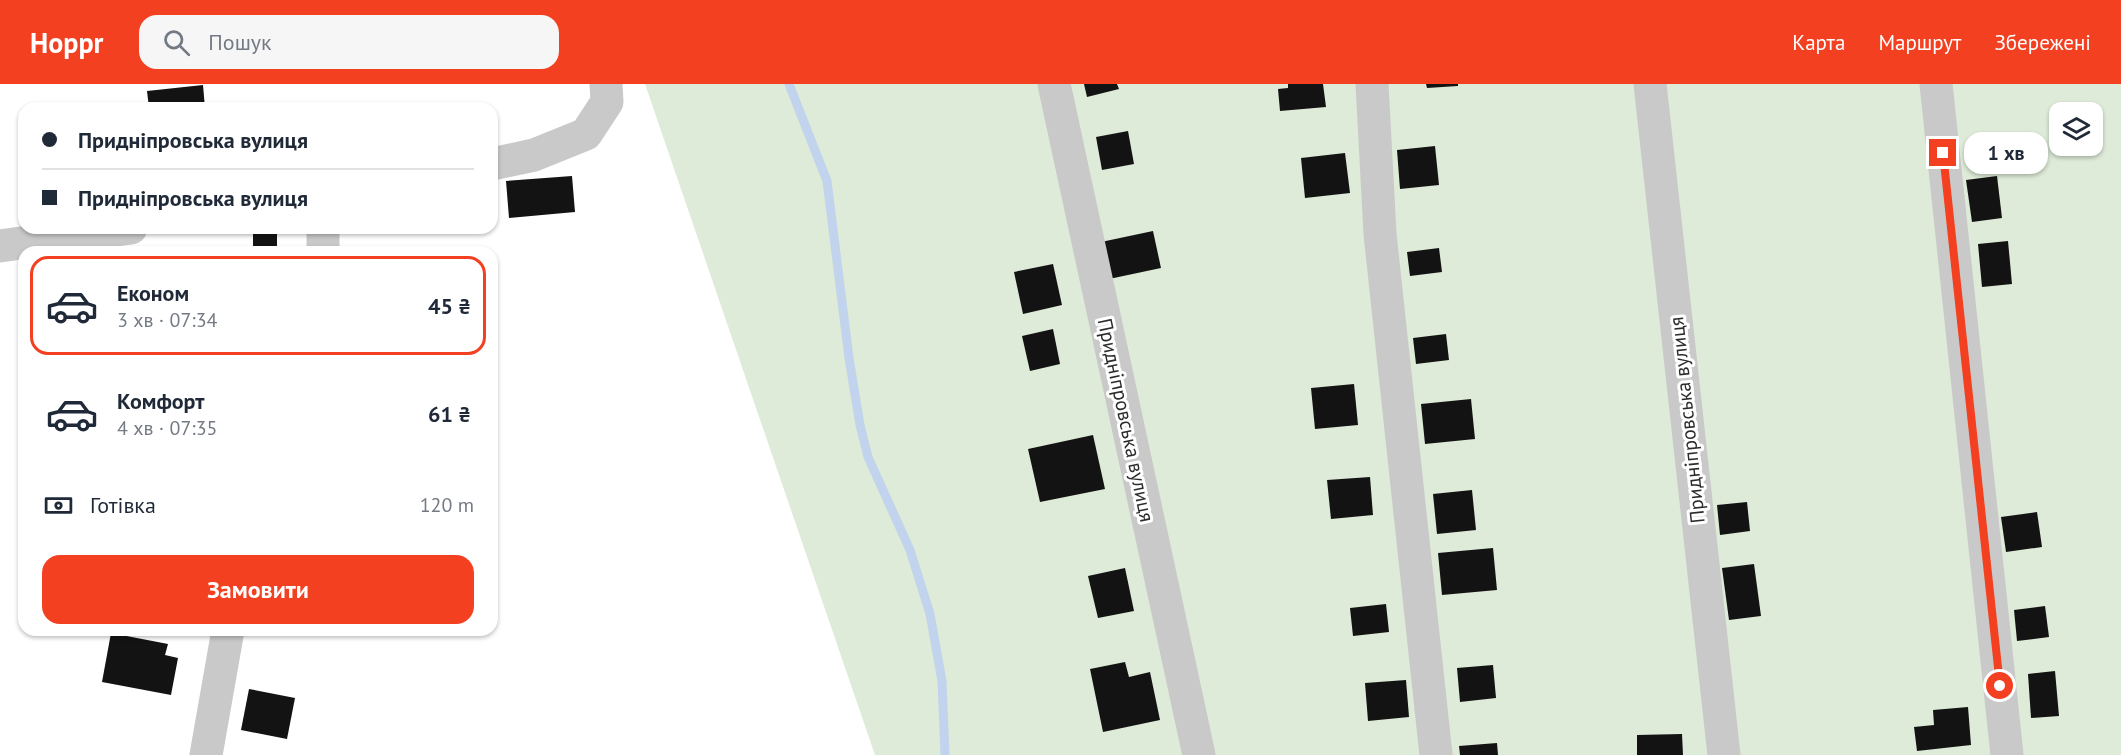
<!DOCTYPE html>
<html lang="uk">
<meta charset="utf-8">
<style>
body{margin:0;font-family:"PT Sans",sans-serif;background:#f6f6f7;color:#1f2937;height:100vh;display:flex;flex-direction:column;font-size:22px;white-space:nowrap}
*{box-sizing:border-box;margin:0}
p{font-size:20px;color:#747a83}
.icon{flex:none;width:33px;height:33px;fill:none;stroke:currentColor;stroke-width:2;stroke-linecap:round;stroke-linejoin:round}
.map{position:relative;flex:1;overflow:hidden}
.sheet{position:absolute;left:18px;top:162px;width:480px;height:390px;display:flex;flex-direction:column;background:#fff;border-radius:18px;box-shadow:0 2px 4px #0004}
.sheet>*{flex:none}
.top-card{position:absolute;left:18px;top:18px;width:480px;height:132px;border-radius:18px;box-shadow:0 2px 4px #0004;display:grid;align-content:center;height:132px;padding:0 24px;background:#fff}
.fabs{position:absolute;left:2049px;top:18px;display:grid;gap:12px}
.fabs a{display:grid;place-items:center;width:54px;height:54px;border-radius:12px;background:#fff;box-shadow:0 2px 4px #0004;font-size:30px}
.end{position:absolute;width:27px;height:27px;margin:-14px;border:8px solid #f24020;background:#fff;box-shadow:0 0 0 3px #fff}
.from{border-radius:50%}
.bubble{position:absolute;height:42px;border-radius:18px;background:#fff;box-shadow:0 2px 4px #0004;font-size:20px;font-weight:600;line-height:42px;text-align:center}
.top-card b{display:flex;align-items:center;gap:21px;height:57px;font-size:22px}
.top-card b+b{border-top:2px solid #e0e1e3}
.top-card i{width:15px;height:15px;background:#1f2937}
ul{padding:10px 0 0;list-style:none}
li{display:flex;align-items:center;gap:18px;height:99px;margin:0 12px 9px;padding:0 12px;border:3px solid transparent;border-radius:18px}
li div{flex:1}
li b{display:block;font-size:22px}
li em{font-style:normal;font-weight:600}
li.active{border-color:#f24020}
li>.icon{width:54px;height:54px;stroke-width:1.5}
.pay{display:flex;align-items:center;gap:15px;height:66px;padding:0 24px;font-size:22px}
.pay p{margin-inline-start:auto}
.primary-button{display:flex;gap:12px;margin-top:auto;padding:12px 24px}
.primary-button a{flex:1;height:69px;border-radius:18px;background:#f24020;color:#fff;font-size:24px;font-weight:600;line-height:69px;text-align:center}
header{display:flex;align-items:center;gap:36px;box-sizing:border-box;height:84px;padding:0 30px;background:#f24020;color:#fff}
header strong{font-size:28px}
nav{display:flex;gap:33px;margin-inline-start:auto;font-size:21px}
.search{width:420px;height:54px;background:#f6f6f7;display:flex;align-items:center;gap:15px;box-sizing:border-box;padding:0 21px;border-radius:18px;color:#747a83;font-size:22px}
.map>svg:first-child{display:block}
</style>
<header>
<strong>Hoppr</strong>
<div class="search"><svg class="icon" aria-label="search" viewBox="0 0 24 24"><circle cx="10" cy="10" r="6"/><path d="M15 15l6 6"/></svg>Пошук</div>
<nav><a>Карта</a><a>Маршрут</a><a>Збережені</a></nav>
</header>
<div class="map">
<svg width="2121" height="671" viewBox="0 0 2121 671">
<rect width="100%" height="100%" fill="#fff"/>
<!-- green -->
<path fill="#deebd8" fill-rule="evenodd" d="M 645,0 L 2121,0 L 2121,671 L 875,671 ZM 2060,28 L 2092,28 L 2092,62 L 2060,62 Z"/>
<g fill="none" stroke-linecap="round" stroke-linejoin="round">
<!-- stream -->
<polyline stroke="#c2d3ed" stroke-width="9" points="789,0 827,97 849,274 860,341 868,373 910,466 930,530 942,597 945,671"/>
</g>
<!-- building -->
<g fill="#131313">
<polygon points="1084,0 1117,0 1119,5 1087,13"/>
<polygon points="1288,0 1323,0 1326,23 1280,27 1278,5 1288,4"/>
<polygon points="1426,0 1458,0 1458,2 1427,4"/>
<polygon points="203,1 205,24 149,24 147,7"/>
<polygon points="1128,47 1134,80 1102,86 1096,53"/>
<polygon points="1435,62 1439,101 1400,105 1397,66"/>
<polygon points="1345,69 1350,109 1305,114 1301,74"/>
<polygon points="572,92 575,128 509,134 506,97"/>
<polygon points="1997,92 2002,134 1972,138 1966,96"/>
<polygon points="1153,147 1161,184 1109,195 1101,158"/>
<rect x="253" y="148" width="24" height="20"/>
<polygon points="2008,157 2012,200 1982,203 1978,160"/>
<polygon points="1439,164 1442,188 1410,192 1407,168"/>
<polygon points="1053,180 1062,221 1023,230 1014,188"/>
<polygon points="1053,245 1060,280 1030,287 1022,252"/>
<polygon points="1446,250 1449,276 1416,280 1413,254"/>
<polygon points="1354,300 1358,341 1315,345 1311,304"/>
<polygon points="1471,315 1475,355 1425,360 1421,320"/>
<polygon points="1093,351 1105,405 1040,418 1028,365"/>
<polygon points="1370,393 1373,431 1331,435 1327,396"/>
<polygon points="1472,406 1476,446 1437,450 1433,410"/>
<polygon points="1747,418 1750,447 1720,451 1717,421"/>
<polygon points="2037,428 2042,463 2006,468 2001,433"/>
<polygon points="1493,464 1497,506 1442,511 1438,469"/>
<polygon points="1754,480 1761,532 1729,536 1722,484"/>
<polygon points="1125,484 1134,527 1098,534 1088,492"/>
<polygon points="1386,520 1389,548 1353,552 1350,524"/>
<polygon points="2045,522 2049,553 2017,557 2014,526"/>
<polygon points="111,549 168,560 165,571 178,574 171,611 102,598"/>
<polygon points="1125,578 1129,593 1150,588 1160,636 1103,648 1090,585"/>
<polygon points="1493,581 1496,614 1460,618 1457,584"/>
<polygon points="2055,587 2059,632 2031,634 2028,590"/>
<polygon points="1406,596 1409,633 1368,637 1365,599"/>
<polygon points="249,605 295,614 287,655 241,646"/>
<polygon points="1968,623 1971,661 1917,667 1914,643 1934,641 1933,626"/>
<polygon points="1682,650 1683,671 1637,671 1637,651"/>
<polygon points="1497,659 1498,671 1460,671 1459,662"/>
</g>
<g fill="none" stroke-linecap="round" stroke-linejoin="round">
<!-- minor -->
<g stroke="#c9c9c9" stroke-width="33">
<polyline points="1054,0 1199,671"/>
<polyline points="1372,0 1380,150 1436,671"/>
<polyline points="1650,0 1724,671"/>
<polyline points="1936,0 2007,671"/>
<polyline points="492,80 534,71 586,50 607,18 606,0"/>
<polyline points="323,144 323,168"/>
<polyline points="0,162 131,144"/>
<polyline points="206,671 228,546"/>
</g>
</g>
<g fill="none" stroke-linecap="round" stroke-linejoin="round">
<!-- route -->
<polyline stroke="#f24020" stroke-width="8" points="1943,69 2000,602"/>
</g>
<g text-anchor="middle" stroke-width="6" stroke-linejoin="round" paint-order="stroke">
<!-- street labels -->
<g font-size="20" fill="#2c2c2c" stroke="#fff">
<text transform="translate(1126 336) rotate(78)" y="7">Придніпровська вулиця</text>
<text transform="translate(1687 336) rotate(-96)" y="7">Придніпровська вулиця</text>
</g>
</g>
</svg>
<div class="fabs">
<a><svg class="icon" aria-label="layers" viewBox="0 0 24 24"><path d="M12 4l9 5-9 5-9-5zM3 14l9 5 9-5"/></svg></a>
</div>
<i class="end from" style="left:2000px;top:602px"></i>
<i class="end" style="left:1943px;top:69px"></i>
<div class="bubble" style="left:1964px;top:48px;width:84px">1 хв</div>
<div class="top-card">
<b><i class="from"></i>Придніпровська вулиця</b>
<b><i></i>Придніпровська вулиця</b>
</div>
<section class="sheet">
<ul>
<li class="active"><svg class="icon" aria-label="car" viewBox="0 0 24 24"><path d="M5 17H2v-5l4-1 3-4h7l3 4 3 1v5h-3M9 17h6M6 11h13"/><circle cx="7" cy="17" r="2"/><circle cx="17" cy="17" r="2"/></svg><div><b>Економ</b><p>3 хв · 07:34</p></div><em>45 ₴</em></li>
<li><svg class="icon" aria-label="car" viewBox="0 0 24 24"><path d="M5 17H2v-5l4-1 3-4h7l3 4 3 1v5h-3M9 17h6M6 11h13"/><circle cx="7" cy="17" r="2"/><circle cx="17" cy="17" r="2"/></svg><div><b>Комфорт</b><p>4 хв · 07:35</p></div><em>61 ₴</em></li>
</ul>
<div class="pay"><svg class="icon" aria-label="cash" viewBox="0 0 24 24"><path d="M3 7h18v10H3z"/><circle cx="12" cy="12" r="2"/></svg>Готівка<p>120 m</p></div>
<div class="primary-button"><a>Замовити</a></div>
</section>
</div>
